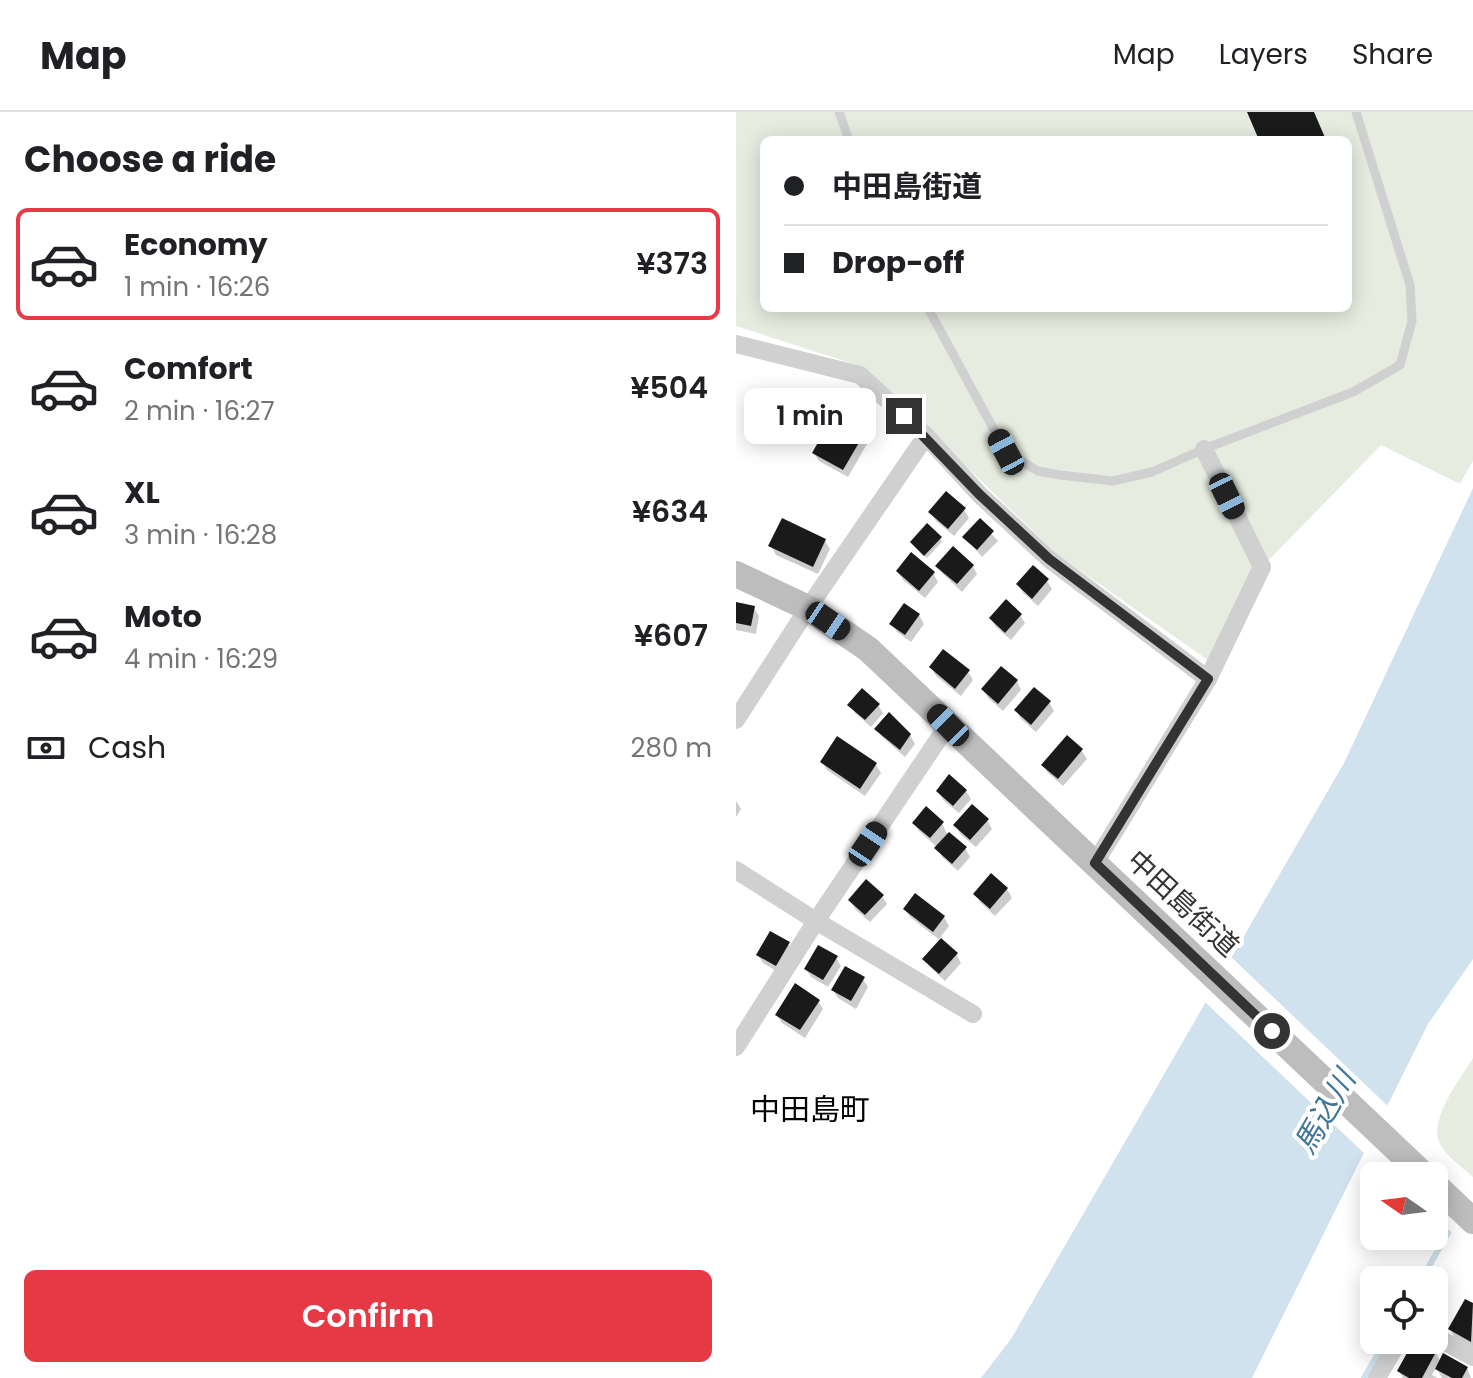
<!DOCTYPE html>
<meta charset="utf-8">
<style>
body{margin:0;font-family:Poppins,"Noto Sans JP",sans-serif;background:#f6f6f6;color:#202124;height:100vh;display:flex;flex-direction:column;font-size:30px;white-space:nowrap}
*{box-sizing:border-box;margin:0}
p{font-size:26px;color:#757577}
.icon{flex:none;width:44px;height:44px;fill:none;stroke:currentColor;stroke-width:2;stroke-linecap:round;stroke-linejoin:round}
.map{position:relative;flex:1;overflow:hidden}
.sheet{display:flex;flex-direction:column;background:#fff;width:736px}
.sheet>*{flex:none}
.guide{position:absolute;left:24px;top:24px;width:592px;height:176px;border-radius:12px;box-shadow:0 4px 20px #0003;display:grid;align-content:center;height:176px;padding:0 24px;background:#fff}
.needle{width:52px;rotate:284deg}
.controls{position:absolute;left:624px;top:1050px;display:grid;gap:16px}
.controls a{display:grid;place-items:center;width:88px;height:88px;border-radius:12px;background:#fff;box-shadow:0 4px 20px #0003;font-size:40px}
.end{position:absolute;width:36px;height:36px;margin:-18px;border:10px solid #333;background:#fff;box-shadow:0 0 0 4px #fff}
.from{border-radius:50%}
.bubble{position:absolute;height:56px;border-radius:12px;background:#fff;box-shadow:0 4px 20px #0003;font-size:26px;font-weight:600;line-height:56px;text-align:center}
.car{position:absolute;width:24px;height:48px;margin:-24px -12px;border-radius:10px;box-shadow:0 0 6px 2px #0007;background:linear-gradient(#222 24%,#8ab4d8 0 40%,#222 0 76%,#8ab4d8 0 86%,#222 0)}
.guide b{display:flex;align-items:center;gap:28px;height:76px;font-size:30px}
.guide b+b{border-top:2px solid #e0e0e0}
.guide i{width:20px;height:20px;background:#202124}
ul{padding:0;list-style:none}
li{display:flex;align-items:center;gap:24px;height:112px;margin:0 16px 12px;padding:0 8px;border:4px solid transparent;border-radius:12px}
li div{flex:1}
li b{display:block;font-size:30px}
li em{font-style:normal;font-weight:600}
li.on{border-color:#e63946}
li>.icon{width:72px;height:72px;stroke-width:1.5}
h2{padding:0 24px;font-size:36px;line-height:96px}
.pay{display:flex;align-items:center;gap:20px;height:88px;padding:0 24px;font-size:30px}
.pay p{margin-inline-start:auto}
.cta{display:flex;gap:16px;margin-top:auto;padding:16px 24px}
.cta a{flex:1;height:92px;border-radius:12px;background:#e63946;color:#fff;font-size:32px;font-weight:600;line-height:92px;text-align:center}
header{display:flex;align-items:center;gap:48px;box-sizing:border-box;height:112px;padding:0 40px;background:#fff;border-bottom:2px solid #e0e0e0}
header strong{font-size:38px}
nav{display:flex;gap:44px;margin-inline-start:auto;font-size:28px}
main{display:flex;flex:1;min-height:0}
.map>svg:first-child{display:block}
</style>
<header>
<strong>Map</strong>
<nav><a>Map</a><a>Layers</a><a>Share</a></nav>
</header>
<main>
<section class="sheet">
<h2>Choose a ride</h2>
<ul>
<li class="on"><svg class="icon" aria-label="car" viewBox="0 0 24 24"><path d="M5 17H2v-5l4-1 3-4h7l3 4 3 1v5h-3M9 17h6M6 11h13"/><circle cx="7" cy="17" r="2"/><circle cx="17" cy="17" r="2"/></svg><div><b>Economy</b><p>1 min · 16:26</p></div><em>¥373</em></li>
<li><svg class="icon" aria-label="car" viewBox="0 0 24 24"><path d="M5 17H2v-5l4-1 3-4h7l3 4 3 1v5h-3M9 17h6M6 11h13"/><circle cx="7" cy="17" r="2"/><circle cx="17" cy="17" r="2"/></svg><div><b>Comfort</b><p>2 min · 16:27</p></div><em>¥504</em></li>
<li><svg class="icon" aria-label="car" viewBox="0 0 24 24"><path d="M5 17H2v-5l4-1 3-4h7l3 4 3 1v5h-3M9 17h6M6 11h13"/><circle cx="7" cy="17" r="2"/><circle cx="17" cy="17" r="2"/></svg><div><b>XL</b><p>3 min · 16:28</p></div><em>¥634</em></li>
<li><svg class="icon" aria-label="car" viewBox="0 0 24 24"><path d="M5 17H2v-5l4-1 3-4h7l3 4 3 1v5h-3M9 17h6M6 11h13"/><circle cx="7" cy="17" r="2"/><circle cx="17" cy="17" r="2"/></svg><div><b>Moto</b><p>4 min · 16:29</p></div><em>¥607</em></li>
</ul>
<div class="pay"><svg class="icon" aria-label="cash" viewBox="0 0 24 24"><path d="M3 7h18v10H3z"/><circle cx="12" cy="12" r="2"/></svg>Cash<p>280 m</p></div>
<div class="cta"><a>Confirm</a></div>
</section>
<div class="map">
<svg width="737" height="1266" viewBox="0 0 737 1266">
<rect width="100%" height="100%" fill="#fff"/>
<!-- green -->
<g fill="#e6ecdf" fill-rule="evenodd">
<path d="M 0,0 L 737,0 L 737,349 L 724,372 L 645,333 L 526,455 L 479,553 L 322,443 L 127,255 L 0,214 ZM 28,28 L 612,28 L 612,196 L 28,196 Z"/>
<path d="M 737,946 L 737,1065 C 727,1056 713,1046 706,1035 C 689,1011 724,968 737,946 Z"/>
</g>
<!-- water -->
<polygon fill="#cfe2ee" points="737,376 737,847 692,912 516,1266 245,1266 275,1227 608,651"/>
<!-- pier -->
<polygon fill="#fff" points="493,843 655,997 631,1044 467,888"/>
<!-- shadow -->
<g fill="#0003">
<polygon points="126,323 131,332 112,365 83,349 78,341"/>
<polygon points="228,398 233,406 218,424 200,409 195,401"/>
<polygon points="244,409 262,429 246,445 229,425"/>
<polygon points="204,426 206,430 191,446 178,434"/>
<polygon points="89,429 94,437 82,462 40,443 35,434"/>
<polygon points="202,454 237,454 241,462 226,480 207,462"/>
<polygon points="162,460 197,461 202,470 189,486 167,468"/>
<polygon points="311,469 316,477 302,494 287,481 282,472"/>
<polygon points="0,492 18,496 23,504 20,522 0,518"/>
<polygon points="183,503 188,512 175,530 161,520 156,512"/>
<polygon points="284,503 289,511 275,528 260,515 255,507"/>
<polygon points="195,555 232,560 237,568 225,584 200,564"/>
<polygon points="281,569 285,578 267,599 252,586 248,578"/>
<polygon points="313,590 318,599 300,620 285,607 280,598"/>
<polygon points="114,593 142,593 147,601 135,615 119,601"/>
<polygon points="141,617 174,623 179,632 169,645 146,625"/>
<polygon points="331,626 346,639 351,647 327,674 312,661 307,653"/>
<polygon points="86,650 140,653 145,661 129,684 91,658"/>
<polygon points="202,679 230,679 235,687 223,701 207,688"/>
<polygon points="0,689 5,697 0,705"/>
<polygon points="251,708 256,717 240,735 224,722 220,713"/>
<polygon points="178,711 206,711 210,720 229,736 234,745 222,759 206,745 202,736 183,719"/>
<polygon points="271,777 276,786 259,804 244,790 239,782"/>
<polygon points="146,784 151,792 134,810 119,797 114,788"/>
<polygon points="169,797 208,805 213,814 203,827 220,842 225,851 209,869 194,855 189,847 205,829 174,805"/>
<polygon points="52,832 57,840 45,862 27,851 22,843"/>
<polygon points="100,846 105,854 92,875 75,865 70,857"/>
<polygon points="127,867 132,875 120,897 102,886 97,878"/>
<polygon points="82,889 87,897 69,926 46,911 41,903"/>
<polygon points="729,1189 737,1194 737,1235 719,1226 714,1217"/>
<polygon points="699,1240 705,1250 731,1256 735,1266 706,1266 700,1255 696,1263 702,1266 667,1266 663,1259"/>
</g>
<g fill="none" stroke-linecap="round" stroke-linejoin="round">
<!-- stream -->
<g stroke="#cfe2ee" stroke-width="6">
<polyline points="685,1168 712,1121"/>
<polyline points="628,1266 650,1228"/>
</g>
</g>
<!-- building -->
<g fill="#1a1a1a">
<polygon points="511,0 578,0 590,28 523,28"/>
<polygon points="97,304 128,322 107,358 76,341"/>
<polygon points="210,379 230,396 212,417 192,400"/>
<polygon points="46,406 90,427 77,455 32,434"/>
<polygon points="244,406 258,419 241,438 226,425"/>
<polygon points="191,411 206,425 188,444 174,430"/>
<polygon points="217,434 238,453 221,472 199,454"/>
<polygon points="175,440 199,460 183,479 160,459"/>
<polygon points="297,453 313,467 296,487 280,472"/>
<polygon points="270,487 286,502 269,521 253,506"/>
<polygon points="0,490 19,494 15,514 0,511"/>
<polygon points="168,491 184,502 169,523 153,512"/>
<polygon points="207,537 234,558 219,577 193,555"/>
<polygon points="265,554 282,568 262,592 245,577"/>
<polygon points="298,575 315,589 295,613 278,598"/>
<polygon points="126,576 144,592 129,608 111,593"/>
<polygon points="153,600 175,622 164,638 138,617"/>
<polygon points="331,623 347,637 322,667 305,653"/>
<polygon points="101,624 141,651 124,677 84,650"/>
<polygon points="213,662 231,678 217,694 200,679"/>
<polygon points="236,692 253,707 234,728 217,713"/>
<polygon points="190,694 208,710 194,726 176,711"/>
<polygon points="213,720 231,735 216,752 198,736"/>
<polygon points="255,761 272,776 254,797 237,782"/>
<polygon points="130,767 148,783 129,803 112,788"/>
<polygon points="179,781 209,804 197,820 167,797"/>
<polygon points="34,819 54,830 40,854 20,843"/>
<polygon points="205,826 222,841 203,862 186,847"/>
<polygon points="82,833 102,844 87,868 68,857"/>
<polygon points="109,854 129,865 115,889 95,878"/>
<polygon points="59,871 84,888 64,918 39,903"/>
<polygon points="729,1187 737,1191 735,1230 712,1217"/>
<polygon points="683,1229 701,1238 686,1266 673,1266 661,1259 676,1232 680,1234"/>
<polygon points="707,1241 732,1255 726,1266 716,1266 699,1257"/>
</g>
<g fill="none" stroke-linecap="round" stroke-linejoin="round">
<!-- lane -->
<g stroke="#d0d0d0" stroke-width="9">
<polyline points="103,0 113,28"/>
<polyline points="192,196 270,340 302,359 324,363 377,369 416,360 468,337 617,280 664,253 676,209 674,173 620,0"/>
</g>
<!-- street -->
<g stroke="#d0d0d0" stroke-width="18">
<polyline points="0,232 124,263 190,324 243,382 313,447 472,567"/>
<polyline points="0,608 72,496 190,324"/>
<polyline points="359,751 472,567 526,455 468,337"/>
<polyline points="0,758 80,809 237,902"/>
<polyline points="0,935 80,809 212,613"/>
<polyline points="697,1168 700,1163"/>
<polyline points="698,1224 737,1245"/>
<polyline points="641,1266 663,1228"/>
</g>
<!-- secondary -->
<g stroke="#bdbdbd" stroke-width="26">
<polyline points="0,462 72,496 132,537 689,1064"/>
<polyline points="698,1072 737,1109"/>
</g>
</g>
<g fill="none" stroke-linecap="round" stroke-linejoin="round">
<!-- route -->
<polyline stroke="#333" stroke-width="10" points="168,304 243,382 313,447 472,567 359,751 536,919"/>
</g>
<g text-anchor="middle" stroke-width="8" stroke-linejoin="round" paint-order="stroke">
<!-- street labels -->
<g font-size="28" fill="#333" stroke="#fff">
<text transform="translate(447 791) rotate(43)" y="10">中田島街道</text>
</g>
<!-- neighbourhood labels -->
<g font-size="30" fill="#000" stroke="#fff">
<text x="74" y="1008">中田島町</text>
</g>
<!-- water labels -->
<g font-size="30" font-style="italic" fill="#3f7597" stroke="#fff">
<text transform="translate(589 1000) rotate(-60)" y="10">馬込川</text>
</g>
</g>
</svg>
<div class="controls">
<a><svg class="needle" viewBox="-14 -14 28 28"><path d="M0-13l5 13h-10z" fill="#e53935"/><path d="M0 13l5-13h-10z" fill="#757577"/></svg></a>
<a><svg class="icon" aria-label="locate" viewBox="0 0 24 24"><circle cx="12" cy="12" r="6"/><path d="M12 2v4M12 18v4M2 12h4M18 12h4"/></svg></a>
</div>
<i class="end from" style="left:536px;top:919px"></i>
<i class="end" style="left:168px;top:304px"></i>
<div class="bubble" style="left:8px;top:276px;width:132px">1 min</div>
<i class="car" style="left:270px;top:340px;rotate:332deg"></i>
<i class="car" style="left:491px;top:384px;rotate:154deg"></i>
<i class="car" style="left:92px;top:509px;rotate:124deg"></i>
<i class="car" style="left:212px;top:613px;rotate:315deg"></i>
<i class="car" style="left:132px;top:732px;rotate:34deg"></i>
<div class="guide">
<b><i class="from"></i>中田島街道</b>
<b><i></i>Drop-off</b>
</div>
</div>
</main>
